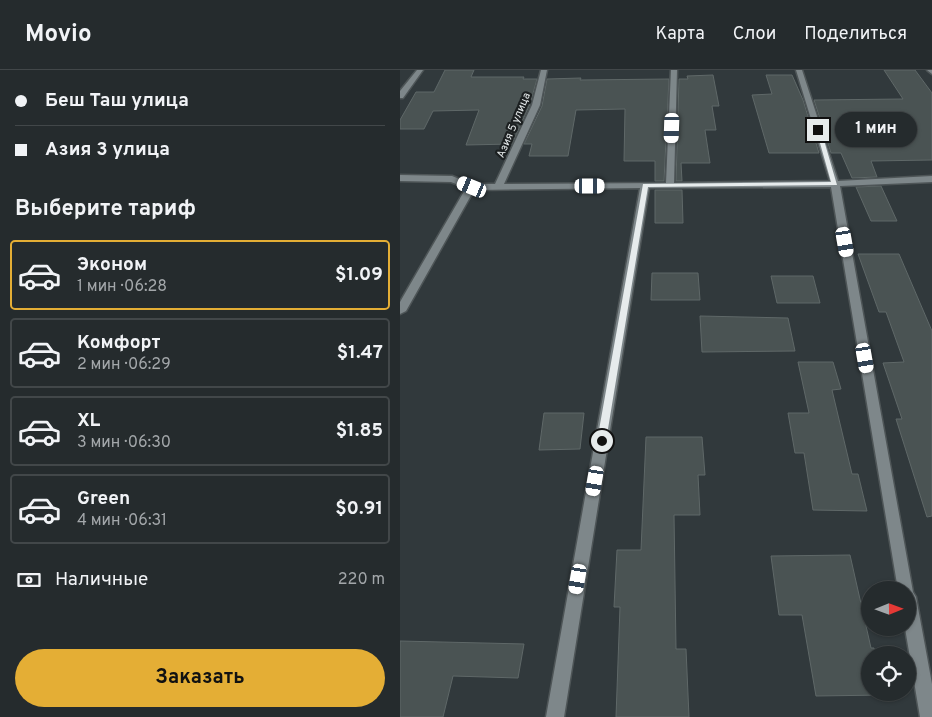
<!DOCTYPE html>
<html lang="ru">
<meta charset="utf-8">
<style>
body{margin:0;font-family:Overpass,sans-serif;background:#2d3335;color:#f1f3f6;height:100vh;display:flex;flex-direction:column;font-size:19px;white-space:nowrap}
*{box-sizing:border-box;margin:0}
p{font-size:16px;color:#a3a7aa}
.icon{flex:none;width:28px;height:28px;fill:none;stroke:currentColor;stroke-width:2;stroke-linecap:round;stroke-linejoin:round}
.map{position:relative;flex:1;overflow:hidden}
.sheet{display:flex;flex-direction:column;background:#252b2d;width:400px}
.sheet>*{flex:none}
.guide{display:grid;align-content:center;height:110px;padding:0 15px;background:#252b2d}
.needle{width:32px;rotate:89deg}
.buttons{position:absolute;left:461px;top:511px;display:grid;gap:10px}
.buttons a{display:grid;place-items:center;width:55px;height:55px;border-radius:50%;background:#252b2d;box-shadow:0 1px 4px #0004,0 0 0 1px #424749;font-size:25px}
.end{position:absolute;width:22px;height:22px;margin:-11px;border:6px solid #e6ebec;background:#111;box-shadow:0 0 0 2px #111}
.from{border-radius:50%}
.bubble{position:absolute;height:35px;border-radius:18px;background:#252b2d;box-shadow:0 1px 4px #0004,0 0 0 1px #424749;font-size:16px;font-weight:700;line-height:35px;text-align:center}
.car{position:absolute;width:15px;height:30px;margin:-15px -8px;border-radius:6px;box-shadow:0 0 4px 1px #0007;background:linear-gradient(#fff 24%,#345 0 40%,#fff 0 76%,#345 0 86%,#fff 0)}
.guide b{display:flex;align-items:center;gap:18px;height:48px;font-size:19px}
.guide b+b{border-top:1px solid #424749}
.guide i{width:12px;height:12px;background:#f1f3f6}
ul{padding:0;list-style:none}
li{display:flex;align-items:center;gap:15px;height:70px;margin:0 10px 8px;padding:0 5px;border:2px solid #424749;border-radius:5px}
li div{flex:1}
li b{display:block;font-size:19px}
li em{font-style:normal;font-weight:700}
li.active{border-color:#e4ae35}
li>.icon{width:45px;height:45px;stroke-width:1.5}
h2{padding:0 15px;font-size:22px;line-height:60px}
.pay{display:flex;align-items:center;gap:12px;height:55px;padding:0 15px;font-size:19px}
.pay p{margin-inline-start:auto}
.action{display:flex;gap:10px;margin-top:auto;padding:10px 15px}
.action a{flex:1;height:58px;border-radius:30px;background:#e4ae35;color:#111;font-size:20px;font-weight:700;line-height:58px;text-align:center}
header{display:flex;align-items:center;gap:30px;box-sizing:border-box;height:70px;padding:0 25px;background:#252b2d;border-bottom:1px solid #424749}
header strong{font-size:24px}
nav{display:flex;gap:28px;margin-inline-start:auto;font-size:18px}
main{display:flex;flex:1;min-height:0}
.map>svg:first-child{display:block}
</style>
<header>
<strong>Movio</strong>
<nav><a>Карта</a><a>Слои</a><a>Поделиться</a></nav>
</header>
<main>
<section class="sheet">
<div class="guide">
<b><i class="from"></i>Беш Таш улица</b>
<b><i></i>Азия 3 улица</b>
</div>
<h2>Выберите тариф</h2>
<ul>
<li class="active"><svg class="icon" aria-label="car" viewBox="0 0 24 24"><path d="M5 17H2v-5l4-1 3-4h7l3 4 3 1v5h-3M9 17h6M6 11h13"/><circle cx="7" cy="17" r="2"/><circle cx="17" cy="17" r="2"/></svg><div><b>Эконом</b><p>1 мин · 06:28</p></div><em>$1.09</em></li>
<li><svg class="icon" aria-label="car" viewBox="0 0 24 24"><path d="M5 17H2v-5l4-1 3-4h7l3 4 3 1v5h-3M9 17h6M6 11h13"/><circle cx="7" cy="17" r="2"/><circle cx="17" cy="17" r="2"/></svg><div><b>Комфорт</b><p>2 мин · 06:29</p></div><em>$1.47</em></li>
<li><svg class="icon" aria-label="car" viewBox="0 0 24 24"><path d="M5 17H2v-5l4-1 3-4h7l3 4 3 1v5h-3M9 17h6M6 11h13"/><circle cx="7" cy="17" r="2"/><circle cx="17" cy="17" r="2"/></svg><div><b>XL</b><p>3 мин · 06:30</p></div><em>$1.85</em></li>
<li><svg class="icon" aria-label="car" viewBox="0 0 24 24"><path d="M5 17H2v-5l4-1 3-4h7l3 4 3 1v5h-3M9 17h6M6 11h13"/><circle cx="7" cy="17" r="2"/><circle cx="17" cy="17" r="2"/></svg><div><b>Green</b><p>4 мин · 06:31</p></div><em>$0.91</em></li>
</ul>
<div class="pay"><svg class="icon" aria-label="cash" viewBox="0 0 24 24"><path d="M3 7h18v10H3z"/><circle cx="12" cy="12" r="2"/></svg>Наличные<p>220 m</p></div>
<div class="action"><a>Заказать</a></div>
</section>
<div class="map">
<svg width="532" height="647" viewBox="0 0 532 647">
<rect width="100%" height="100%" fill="#31393c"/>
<!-- building -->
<g fill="#4a5353" stroke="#5f6868">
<polygon points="45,0 74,0 71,7 124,7 123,9 137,9 130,34 112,74 66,75 79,40 33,41 24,59 0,59 0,50 16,22 34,22"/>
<polygon points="484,0 515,0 532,23 532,90 471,91 477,107 452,108 441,83 431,83 414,30 503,29"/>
<polygon points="313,5 319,36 312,36 316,60 305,60 310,93 281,93 282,111 276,111 279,9 288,9 287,6"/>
<polygon points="366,5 392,5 403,30 419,83 369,83 352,25 372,24"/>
<polygon points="181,8 180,10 269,9 264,111 255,111 255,91 224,91 225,39 176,40 168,86 129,86 132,74 124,74 142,36 147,9"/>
<polygon points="481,116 497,151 471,151 456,117"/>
<polygon points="255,120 282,120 283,153 255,153"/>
<polygon points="458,184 499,184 532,261 532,446 527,447 496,349 502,349 483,293 504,292 486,242 479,242"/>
<polygon points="252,203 298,203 300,230 251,230"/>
<polygon points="371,206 413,206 420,233 377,233"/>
<polygon points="300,246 388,248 395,281 302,282"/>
<polygon points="398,292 433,292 441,319 432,320 452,404 458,404 467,441 413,440 404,383 395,383 388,343 409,343"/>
<polygon points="144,343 184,343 180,379 139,380"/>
<polygon points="246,367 302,367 305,405 298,405 300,445 274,445 276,579 286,579 289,647 216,647 220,537 214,537 217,480 241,480"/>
<polygon points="450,485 471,578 474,578 475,585 470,585 470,622 484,622 484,625 416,626 402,545 379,545 371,486"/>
<polygon points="0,571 124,574 118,608 53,606 43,647 0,647"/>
</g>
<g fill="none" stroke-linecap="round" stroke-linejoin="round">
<defs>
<g id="minor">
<polygon points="17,0 23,0 3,28 0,28 0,21"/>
<polygon points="141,0 147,0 140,35 104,114 266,113 271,0 277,0 274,113 430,111 396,0 402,0 438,111 532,106 532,112 440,116 513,522 516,527 532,614 532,647 520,647 505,558 508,558 508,520 498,520 431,117 249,118 164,647 146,647 240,118 74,120 6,241 0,244 0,232 66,118 51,112 0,111 0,105 52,106 72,114 95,114 132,35"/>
<polygon points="527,0 532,0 532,4"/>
</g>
</defs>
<!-- minor casing -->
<use href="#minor" stroke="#4e5557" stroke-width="3"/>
<!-- minor -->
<use href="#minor" fill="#7e878a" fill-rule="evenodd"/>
</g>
<!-- route -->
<polygon fill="#e6ebec" points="416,59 421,60 437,115 248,117 206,371 205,374 199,374 197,371 243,114 431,112"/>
<g text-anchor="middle" stroke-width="4.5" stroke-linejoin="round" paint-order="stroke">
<!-- far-street labels -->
<g font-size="11" fill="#e6ebec" stroke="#1c2021">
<text transform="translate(113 55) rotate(-67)" y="4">Азия 5 улица</text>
</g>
</g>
</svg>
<div class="buttons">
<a><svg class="needle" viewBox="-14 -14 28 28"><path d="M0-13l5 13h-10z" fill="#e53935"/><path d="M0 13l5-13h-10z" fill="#a3a7aa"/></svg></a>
<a><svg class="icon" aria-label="locate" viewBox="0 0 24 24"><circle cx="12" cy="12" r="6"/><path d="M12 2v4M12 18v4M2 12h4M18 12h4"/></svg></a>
</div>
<i class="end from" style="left:202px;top:371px"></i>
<i class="end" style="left:418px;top:60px"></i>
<div class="bubble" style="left:435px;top:42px;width:82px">1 мин</div>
<i class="car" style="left:272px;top:58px;rotate:182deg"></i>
<i class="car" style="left:190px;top:116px;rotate:90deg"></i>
<i class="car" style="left:72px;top:117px;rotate:292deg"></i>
<i class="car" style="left:445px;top:172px;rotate:170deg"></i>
<i class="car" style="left:465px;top:288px;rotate:170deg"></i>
<i class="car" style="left:195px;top:411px;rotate:190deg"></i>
<i class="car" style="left:178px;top:509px;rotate:190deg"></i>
</div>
</main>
